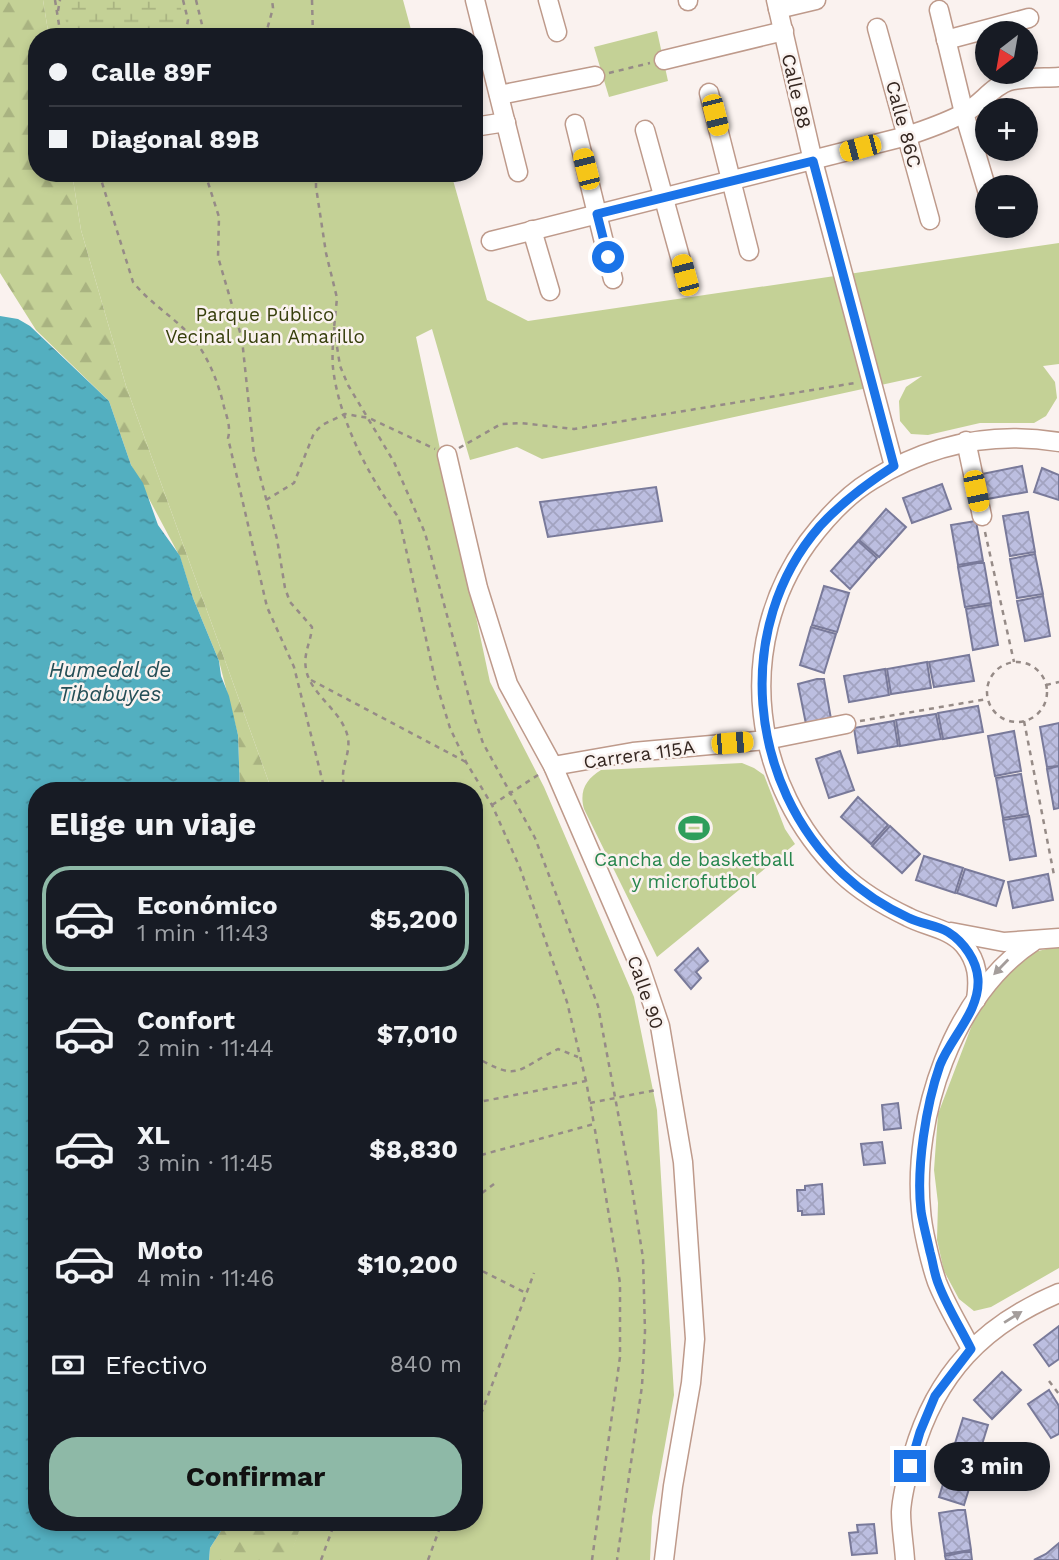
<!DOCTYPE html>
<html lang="es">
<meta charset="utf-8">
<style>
body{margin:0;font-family:"Work Sans",sans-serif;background:#20242c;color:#f1f3f6;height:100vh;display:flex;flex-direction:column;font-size:26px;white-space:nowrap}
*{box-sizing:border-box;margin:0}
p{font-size:23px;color:#9ea1a6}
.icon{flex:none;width:38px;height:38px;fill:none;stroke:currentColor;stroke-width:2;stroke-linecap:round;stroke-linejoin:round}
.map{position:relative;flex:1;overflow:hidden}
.drawer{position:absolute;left:28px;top:782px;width:455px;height:749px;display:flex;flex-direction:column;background:#171b24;border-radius:28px;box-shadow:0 4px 10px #0003}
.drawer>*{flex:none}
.hud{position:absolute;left:28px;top:28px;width:455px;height:154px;border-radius:28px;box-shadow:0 4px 10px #0003;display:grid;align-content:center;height:154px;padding:0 21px;background:#171b24}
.needle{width:46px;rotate:211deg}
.controls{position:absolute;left:975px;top:21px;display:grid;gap:14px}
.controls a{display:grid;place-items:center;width:63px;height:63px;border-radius:50%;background:#171b24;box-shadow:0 4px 10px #0003;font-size:35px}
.end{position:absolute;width:32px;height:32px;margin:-16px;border:9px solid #1a73e8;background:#fff;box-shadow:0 0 0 4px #fff}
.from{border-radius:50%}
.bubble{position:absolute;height:49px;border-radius:24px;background:#171b24;box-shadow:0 4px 10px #0003;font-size:23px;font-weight:700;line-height:49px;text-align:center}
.car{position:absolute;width:21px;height:42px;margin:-21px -10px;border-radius:9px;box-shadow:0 0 5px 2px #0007;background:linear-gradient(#f5c518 24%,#345 0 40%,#f5c518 0 76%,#345 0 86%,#f5c518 0)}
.hud b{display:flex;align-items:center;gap:24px;height:66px;font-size:26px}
.hud b+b{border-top:2px solid #363941}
.hud i{width:18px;height:18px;background:#f1f3f6}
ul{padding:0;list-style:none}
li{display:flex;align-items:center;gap:21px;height:105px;margin:0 14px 10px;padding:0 7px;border:4px solid transparent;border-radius:28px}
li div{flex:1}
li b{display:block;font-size:26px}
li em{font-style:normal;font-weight:700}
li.current{border-color:#8eb9a7}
li>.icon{width:63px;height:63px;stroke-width:1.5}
h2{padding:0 21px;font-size:32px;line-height:84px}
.pay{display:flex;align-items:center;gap:18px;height:77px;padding:0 21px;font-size:26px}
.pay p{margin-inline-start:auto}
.action{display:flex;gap:14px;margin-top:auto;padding:14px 21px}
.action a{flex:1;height:80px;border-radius:28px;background:#8eb9a7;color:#111;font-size:28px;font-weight:700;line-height:80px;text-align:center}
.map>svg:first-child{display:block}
</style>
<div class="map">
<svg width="1059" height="1560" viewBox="0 0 1059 1560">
<defs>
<pattern id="forest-firs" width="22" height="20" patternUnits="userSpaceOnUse" patternTransform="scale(1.75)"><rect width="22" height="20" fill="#c4d196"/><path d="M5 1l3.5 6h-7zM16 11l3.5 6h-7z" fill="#a9b381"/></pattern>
<pattern id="wetland-marsh" width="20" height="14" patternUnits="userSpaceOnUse" patternTransform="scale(1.75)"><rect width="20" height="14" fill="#c4d196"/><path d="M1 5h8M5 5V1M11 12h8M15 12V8" fill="none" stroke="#a9b381"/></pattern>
<pattern id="water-ripples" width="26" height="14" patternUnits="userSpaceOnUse" patternTransform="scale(1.75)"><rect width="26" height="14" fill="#53afc0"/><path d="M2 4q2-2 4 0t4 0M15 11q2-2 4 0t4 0" fill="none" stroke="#468e9c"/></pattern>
<pattern id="building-cross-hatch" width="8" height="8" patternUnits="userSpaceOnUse" patternTransform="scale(1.75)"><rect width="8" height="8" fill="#bcbee0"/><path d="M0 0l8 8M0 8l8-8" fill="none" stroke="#a2a3c0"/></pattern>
</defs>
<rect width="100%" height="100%" fill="#faf2ef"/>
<!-- green -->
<g fill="#c4d196">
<polygon points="43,0 403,0 413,37 49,37"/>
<polygon points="657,31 668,81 609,97 594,47"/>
<polygon points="72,173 451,173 487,300 528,321 1059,243 1059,364 1043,366 1055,382 1057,398 1046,416 1034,423 980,423 928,435 911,434 900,421 899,401 906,387 922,376 542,459 517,447 470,460 432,329 416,337 490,682 544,787 634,997 657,1110 674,1395 652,1517 650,1560 288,1560 302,1523 474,1522 474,791 272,791 126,386 81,230"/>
<path d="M 742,763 L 754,768 L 764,775 L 785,829 L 795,844 L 657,957 L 584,809 C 579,791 586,779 601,770 Z"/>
<polygon points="1059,946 1059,1268 991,1307 974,1311 959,1299 944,1271 937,1240 938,1203 934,1170 938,1114 975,1017 1001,981 1034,952"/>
</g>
<!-- forest -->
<g fill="url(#forest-firs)">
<polygon points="0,0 43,0 49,37 37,37 37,173 72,173 81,230 126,386 272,791 240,791 238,735 219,661 193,598 180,557 131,465 109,401 36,330 0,273"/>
<polygon points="226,1523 302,1523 289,1560 209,1560 210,1548"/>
</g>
<!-- wetland -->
<polygon fill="url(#wetland-marsh)" points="66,0 179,0 181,6 182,37 69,37 65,17"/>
<!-- water -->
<polygon fill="url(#water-ripples)" points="0,316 18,319 30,326 109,401 131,465 143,483 158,525 180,556 193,598 219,661 221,676 229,696 238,735 240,791 37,791 37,1522 226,1523 210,1548 209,1560 0,1560"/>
<!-- building -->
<g fill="url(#building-cross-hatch)" stroke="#797a9a" stroke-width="2">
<polygon points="1022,466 1027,492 987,499 982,474"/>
<polygon points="1042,468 1059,475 1059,500 1034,492"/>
<polygon points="942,484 951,509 912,523 903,498"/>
<polygon points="656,487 662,521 548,537 540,502"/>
<polygon points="886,509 906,527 879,557 859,540"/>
<polygon points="1028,512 1035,552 1010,556 1003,516"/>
<polygon points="976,521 983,561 958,565 951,525"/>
<polygon points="858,541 877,558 850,589 831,571"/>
<polygon points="1035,554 1043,594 1017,598 1010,559"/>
<polygon points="977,563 984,563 991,603 965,607 958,567"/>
<polygon points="824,586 849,593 837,632 812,625"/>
<polygon points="1043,596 1050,636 1025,641 1017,601"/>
<polygon points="991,605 998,645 973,650 966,609"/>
<polygon points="811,627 836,634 824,673 800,665"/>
<polygon points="969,655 974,681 934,687 929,662"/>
<polygon points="927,662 931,688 891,694 887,669"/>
<polygon points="885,669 889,695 849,702 844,676"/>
<polygon points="817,679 824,679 831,719 806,724 798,684"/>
<polygon points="978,706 983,732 943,739 938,713"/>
<polygon points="936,714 941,739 900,746 896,720"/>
<polygon points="894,721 898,746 858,753 854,728"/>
<polygon points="1059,723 1059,766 1047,767 1040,727"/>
<polygon points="1014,731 1021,771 995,776 988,736"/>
<polygon points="840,751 854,790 829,798 816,759"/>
<polygon points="1059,766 1059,808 1054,809 1047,769"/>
<polygon points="1021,774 1028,814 1003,818 996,778"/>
<polygon points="858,797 888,825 871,844 841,817"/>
<polygon points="1029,816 1036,856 1010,860 1003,820"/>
<polygon points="890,826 920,854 902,873 872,846"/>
<polygon points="924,856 963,868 955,893 916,880"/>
<polygon points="965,869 1004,881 996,906 957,893"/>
<polygon points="1048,874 1053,900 1013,908 1008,882"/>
<polygon points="698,948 708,961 696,972 701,978 691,989 675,970"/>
<polygon points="898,1103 901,1128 884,1130 882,1105"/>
<polygon points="882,1142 885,1163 864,1165 861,1144"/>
<polygon points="822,1184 824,1214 802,1215 802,1211 798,1211 797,1190 805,1190 805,1186"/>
<polygon points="1059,1326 1059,1359 1049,1366 1034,1345"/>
<polygon points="1002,1372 1021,1390 992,1419 974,1400"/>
<polygon points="1049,1390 1059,1406 1059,1434 1051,1438 1028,1404"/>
<polygon points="963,1418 988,1425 976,1464 951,1456"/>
<polygon points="951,1458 976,1466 964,1505 939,1497"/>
<polygon points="958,1510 965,1510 971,1550 945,1554 939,1513"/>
<polygon points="874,1524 877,1553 852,1555 849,1533 858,1532 857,1525"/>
<polygon points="1059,1543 1059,1560 1034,1560 1046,1554"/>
<polygon points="964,1552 971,1552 972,1560 946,1560 945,1556"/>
</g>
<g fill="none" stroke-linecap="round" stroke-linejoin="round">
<defs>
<g id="minor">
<polyline points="475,0 518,172"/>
<polyline points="548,0 557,32"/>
<polyline points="688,0 688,1"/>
<polyline points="776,0 813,161 894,466"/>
<polyline points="778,9 816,0"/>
<polyline points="939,10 964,113 987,190"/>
<polyline points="877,28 930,220"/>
<polyline points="946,40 1029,18"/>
<polyline points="664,60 784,31"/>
<polyline points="709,93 749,251"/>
<polyline points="499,95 595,76"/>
<polyline points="575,124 613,279"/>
<polyline points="474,127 506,122"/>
<polyline points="645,130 685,275"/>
<polyline points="532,230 550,291"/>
<path d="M 491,241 L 907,136 C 927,129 946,123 964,113 C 981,105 991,87 1009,81 C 1024,77 1043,78 1059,77"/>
<polyline points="966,441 982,516"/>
<polyline points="447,455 478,588 508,684 553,766 640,967 660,1026 683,1162 695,1339 691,1383 673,1486 664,1560"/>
<polyline points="553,766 633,752 766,740 846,724"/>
<polyline points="951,932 1004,942 1059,938"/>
<path d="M 976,1000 C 979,979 978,962 964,945 C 949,928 927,927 908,917 C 885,906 861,892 842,874 C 751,786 733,646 808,542 C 826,518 847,495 872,480 C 930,444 992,431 1059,442"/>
<path d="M 971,1349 C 960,1327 946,1305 937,1282 C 931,1265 922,1228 921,1210 C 912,1118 953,994 1033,942"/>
<path d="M 905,1560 C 904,1544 901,1528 901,1512 C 902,1493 908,1472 913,1454 C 936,1374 983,1325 1059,1293"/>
</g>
</defs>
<!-- minor casing -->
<use href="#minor" stroke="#be9a8b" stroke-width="21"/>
<!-- path -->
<g stroke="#968b87" stroke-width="2.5" stroke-dasharray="5 5" stroke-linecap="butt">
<polyline points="55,0 61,37"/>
<polyline points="183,0 188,20 185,37"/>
<polyline points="196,0 205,37"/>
<polyline points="312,0 313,37"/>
<polyline points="58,11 60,0"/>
<polyline points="265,37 273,8 272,0"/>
<polyline points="609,73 650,63"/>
<path d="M 99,173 L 133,282 C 151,305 178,319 196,342 C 210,361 219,385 224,407 C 227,417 231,428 228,438 L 267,607 L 294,667 L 325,791"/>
<path d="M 205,173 L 219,217 L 218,257 L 242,339 L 254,454 L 277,539 L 285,588 L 290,602 L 312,627 C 311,642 303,653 306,669 C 310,695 343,711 348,738 C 351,757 337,770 346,791"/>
<polyline points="316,173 316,187 326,253 337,298 334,328"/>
<polyline points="334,327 340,366 348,385 394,462 425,533 475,720 483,743 535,838 598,1006 632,1188 643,1258 645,1331 642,1386 617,1560"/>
<path d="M 333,335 C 333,346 332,357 333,368 C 339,420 369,477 399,518 L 435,679 L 450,728 L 466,762 L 492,805 L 520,868 L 567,1002 L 586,1081"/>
<polyline points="459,448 501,424 521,423 574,429 855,383"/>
<polyline points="266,500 294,483 314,433 322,425 345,414 369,418 435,449"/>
<polyline points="985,532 1014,662"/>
<circle cx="1017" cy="692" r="30"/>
<polyline points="311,680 466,762"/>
<polyline points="1046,685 1059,682"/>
<polyline points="860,721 987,699"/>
<polyline points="1024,721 1054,875"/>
<polyline points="492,805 541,773"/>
<path d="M 474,1056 C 520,1083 515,1070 558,1049 L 578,1057"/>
<polyline points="474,1103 586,1081 594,1124 474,1157"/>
<polyline points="590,1103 656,1090"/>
<polyline points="474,1199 498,1181"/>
<polyline points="474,1267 526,1293"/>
<polyline points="1049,1381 1059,1394"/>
<polyline points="474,1405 483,1408"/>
<polyline points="474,1433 534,1273"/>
<polyline points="321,1560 335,1522"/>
<polyline points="428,1560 442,1522"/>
<polyline points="592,1560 620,1357 620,1283 594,1124"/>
</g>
<!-- minor -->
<use href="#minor" stroke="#fff" stroke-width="18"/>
</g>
<!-- one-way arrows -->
<defs><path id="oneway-solid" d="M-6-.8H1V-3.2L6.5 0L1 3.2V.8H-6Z" transform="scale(1.75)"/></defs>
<g fill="#a49d9b">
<use href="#oneway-solid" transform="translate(1001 967) rotate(134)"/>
<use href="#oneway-solid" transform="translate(1013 1317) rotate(-32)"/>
</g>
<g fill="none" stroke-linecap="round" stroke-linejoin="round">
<!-- route -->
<path stroke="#1a73e8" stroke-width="9" d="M 608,257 L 597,214 L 813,161 L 894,466 C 866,484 842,502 820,526 C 732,627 748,785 843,874 C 862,892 885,907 909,918 C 921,924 937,925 948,932 C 964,942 977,961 978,979 C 980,1011 951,1037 940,1065 C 926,1105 916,1168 921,1211 C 923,1224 927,1238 930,1252 C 933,1262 934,1273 938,1283 C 946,1305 960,1327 971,1349 L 935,1396 L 920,1432 L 910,1466"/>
</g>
<!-- icons -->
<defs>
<symbol id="stadium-bare" viewBox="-9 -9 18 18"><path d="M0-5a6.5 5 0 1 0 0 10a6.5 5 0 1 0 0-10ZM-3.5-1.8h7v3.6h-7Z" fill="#2e9e5b" stroke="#faf2ef" stroke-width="2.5" paint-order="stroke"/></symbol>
</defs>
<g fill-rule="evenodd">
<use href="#stadium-bare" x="672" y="806" width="44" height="44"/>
</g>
<g text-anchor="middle" stroke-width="5" stroke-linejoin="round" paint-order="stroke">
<!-- street labels -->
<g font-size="19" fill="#342620" stroke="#faf2ef">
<text transform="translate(797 91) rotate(77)" y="7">Calle 88</text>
<text transform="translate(904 124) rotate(75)" y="7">Calle 86C</text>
<text transform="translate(639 754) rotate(-8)" y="7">Carrera 115A</text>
<text transform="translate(646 992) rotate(71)" y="7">Calle 90</text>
</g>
<!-- park labels -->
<g font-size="19" fill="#363e0b" stroke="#faf2ef">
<text x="265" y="321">Parque Público<tspan x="265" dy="22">Vecinal Juan Amarillo</tspan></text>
</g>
<!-- leisure labels -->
<g font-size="19" fill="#27864d" stroke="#faf2ef">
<text x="694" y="866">Cancha de basketball<tspan x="694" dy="22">y microfutbol</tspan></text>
</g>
<!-- water labels -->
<g font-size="21" font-style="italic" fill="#244e56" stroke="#faf2ef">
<text x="110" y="677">Humedal de<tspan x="110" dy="24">Tibabuyes</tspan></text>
</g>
</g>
</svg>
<div class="controls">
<a><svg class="needle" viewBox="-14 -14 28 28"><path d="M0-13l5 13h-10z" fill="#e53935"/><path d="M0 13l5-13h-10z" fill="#9ea1a6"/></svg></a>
<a>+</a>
<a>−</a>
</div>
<i class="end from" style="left:608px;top:257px"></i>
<i class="end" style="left:910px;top:1466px"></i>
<div class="bubble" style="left:934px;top:1442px;width:116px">3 min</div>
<i class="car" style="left:715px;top:115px;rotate:166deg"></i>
<i class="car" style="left:860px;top:148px;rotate:255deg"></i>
<i class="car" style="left:586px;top:169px;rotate:346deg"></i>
<i class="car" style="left:685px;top:275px;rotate:345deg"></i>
<i class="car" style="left:976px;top:491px;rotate:168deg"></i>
<i class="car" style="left:732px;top:743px;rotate:85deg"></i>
<div class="hud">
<b><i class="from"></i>Calle 89F</b>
<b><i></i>Diagonal 89B</b>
</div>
<section class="drawer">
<h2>Elige un viaje</h2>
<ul>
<li class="current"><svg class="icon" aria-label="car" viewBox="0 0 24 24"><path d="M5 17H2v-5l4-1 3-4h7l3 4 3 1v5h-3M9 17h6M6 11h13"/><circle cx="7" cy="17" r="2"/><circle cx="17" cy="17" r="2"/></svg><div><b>Económico</b><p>1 min · 11:43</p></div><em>$5,200</em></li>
<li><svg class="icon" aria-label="car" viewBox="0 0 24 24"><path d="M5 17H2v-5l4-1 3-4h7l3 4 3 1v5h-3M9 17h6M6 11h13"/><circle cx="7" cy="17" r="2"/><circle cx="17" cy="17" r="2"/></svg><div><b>Confort</b><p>2 min · 11:44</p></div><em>$7,010</em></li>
<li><svg class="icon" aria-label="car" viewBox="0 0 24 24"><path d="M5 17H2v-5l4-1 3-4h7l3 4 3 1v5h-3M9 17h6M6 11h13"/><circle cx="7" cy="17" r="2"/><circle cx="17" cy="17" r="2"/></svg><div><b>XL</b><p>3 min · 11:45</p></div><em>$8,830</em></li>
<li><svg class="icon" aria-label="car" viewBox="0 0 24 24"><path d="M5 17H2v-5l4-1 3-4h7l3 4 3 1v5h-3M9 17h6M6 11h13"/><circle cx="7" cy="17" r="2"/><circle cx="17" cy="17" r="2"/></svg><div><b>Moto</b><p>4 min · 11:46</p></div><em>$10,200</em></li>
</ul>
<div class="pay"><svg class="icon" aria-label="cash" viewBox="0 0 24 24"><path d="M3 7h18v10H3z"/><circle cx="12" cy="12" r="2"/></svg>Efectivo<p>840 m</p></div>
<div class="action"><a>Confirmar</a></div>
</section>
</div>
